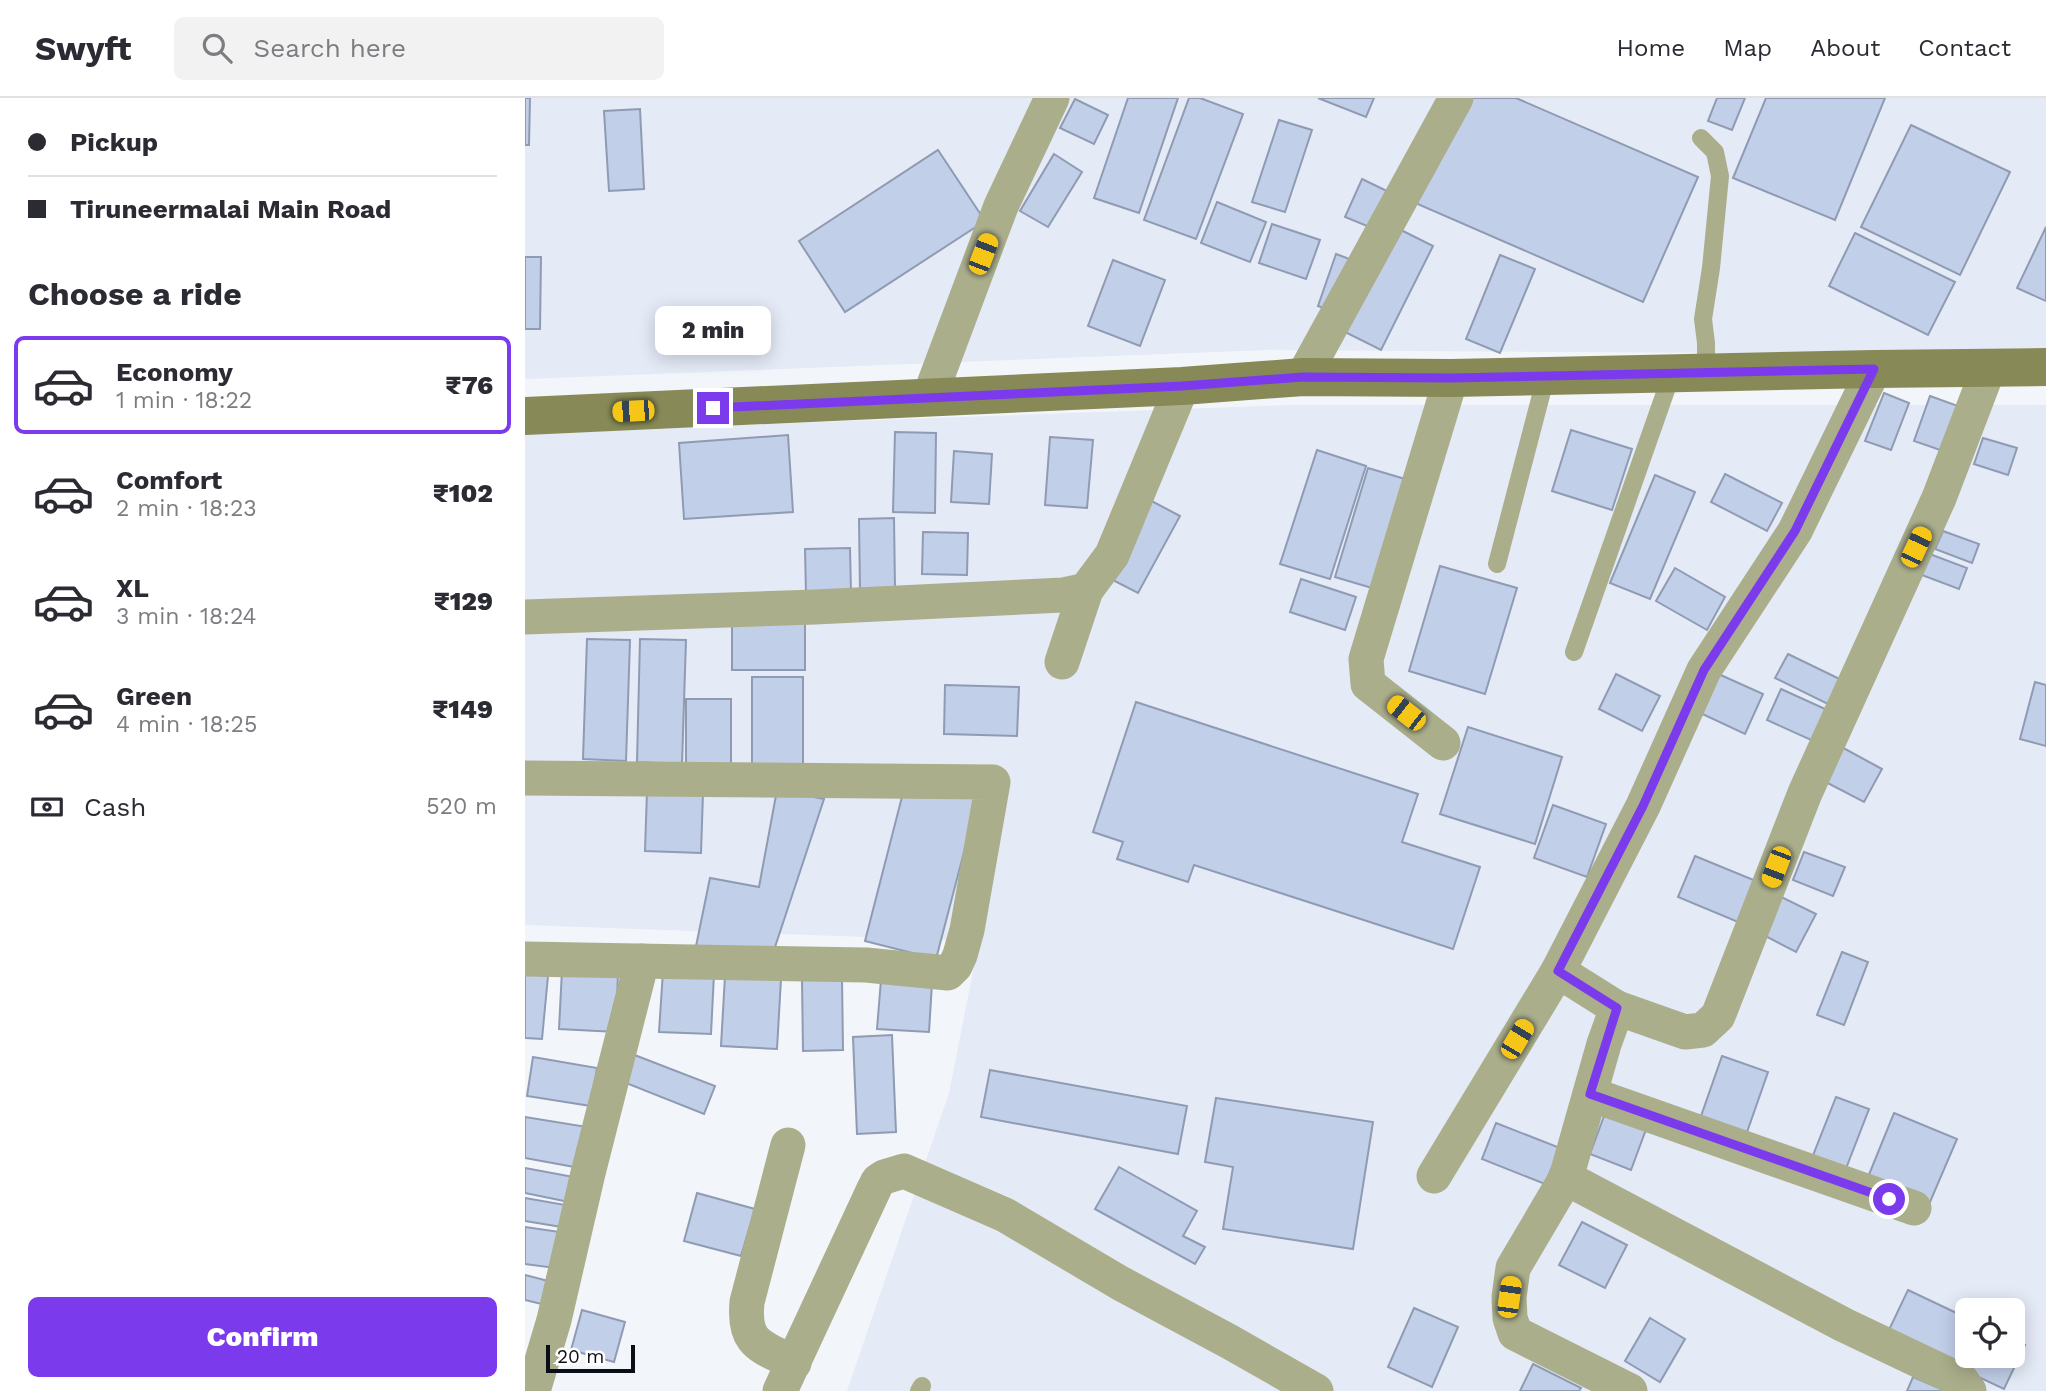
<!DOCTYPE html>
<meta charset="utf-8">
<style>
body{margin:0;font-family:"Work Sans",sans-serif;background:#f2f2f3;color:#2b2b33;height:100vh;display:flex;flex-direction:column;font-size:26px;white-space:nowrap}
*{box-sizing:border-box;margin:0}
p{font-size:23px;color:#7c7c81}
.icon{flex:none;width:38px;height:38px;fill:none;stroke:currentColor;stroke-width:2;stroke-linecap:round;stroke-linejoin:round}
.map{position:relative;flex:1;overflow:hidden}
.details{display:flex;flex-direction:column;background:#fff;width:525px}
.details>*{flex:none}
.top-card{display:grid;align-content:center;height:154px;padding:0 28px;background:#fff}
.tools{position:absolute;left:1430px;top:1200px;display:grid;gap:14px}
.tools a{display:grid;place-items:center;width:70px;height:70px;border-radius:10px;background:#fff;box-shadow:0 4px 18px #0003;font-size:35px}
.scale{position:absolute;left:21px;bottom:18px;width:89px;box-sizing:border-box;padding-left:7px;border:4px solid #0a0e16;border-top:0;font-size:19px;line-height:24px;white-space:nowrap;color:#0a0e16;-webkit-text-stroke:5px #fff;paint-order:stroke}
.end{position:absolute;width:32px;height:32px;margin:-16px;border:9px solid #7c3aed;background:#fff;box-shadow:0 0 0 4px #fff}
.from{border-radius:50%}
.bubble{position:absolute;height:49px;border-radius:10px;background:#fff;box-shadow:0 4px 18px #0003;font-size:23px;font-weight:800;line-height:49px;text-align:center}
.car{position:absolute;width:21px;height:42px;margin:-21px -10px;border-radius:9px;box-shadow:0 0 5px 2px #0007;background:linear-gradient(#f5c518 24%,#345 0 40%,#f5c518 0 76%,#345 0 86%,#f5c518 0)}
.top-card b{display:flex;align-items:center;gap:24px;height:66px;font-size:26px}
.top-card b+b{border-top:2px solid #e1e1e2}
.top-card i{width:18px;height:18px;background:#2b2b33}
ul{padding:0;list-style:none}
li{display:flex;align-items:center;gap:21px;height:98px;margin:0 14px 10px;padding:0 14px;border:4px solid transparent;border-radius:10px}
li div{flex:1}
li b{display:block;font-size:26px}
li em{font-style:normal;font-weight:800}
li.current{border-color:#7c3aed}
li>.icon{width:63px;height:63px;stroke-width:1.5}
h2{padding:0 28px;font-size:32px;line-height:84px}
.pay{display:flex;align-items:center;gap:18px;height:77px;padding:0 28px;font-size:26px}
.pay p{margin-inline-start:auto}
.button{display:flex;gap:14px;margin-top:auto;padding:14px 28px}
.button a{flex:1;height:80px;border-radius:10px;background:#7c3aed;color:#fff;font-size:28px;font-weight:800;line-height:80px;text-align:center}
header{display:flex;align-items:center;gap:42px;box-sizing:border-box;height:98px;padding:0 35px;background:#fff;border-bottom:2px solid #e1e1e2}
header strong{font-size:33px}
nav{display:flex;gap:38px;margin-inline-start:auto;font-size:24px}
.search{width:490px;height:63px;background:#f2f2f3;display:flex;align-items:center;gap:18px;box-sizing:border-box;padding:0 24px;border-radius:10px;color:#7c7c81;font-size:26px}
main{display:flex;flex:1;min-height:0}
.map>svg:first-child{display:block}
</style>
<header>
<strong>Swyft</strong>
<div class="search"><svg class="icon" aria-label="search" viewBox="0 0 24 24"><circle cx="10" cy="10" r="6"/><path d="M15 15l6 6"/></svg>Search here</div>
<nav><a>Home</a><a>Map</a><a>About</a><a>Contact</a></nav>
</header>
<main>
<section class="details">
<div class="top-card">
<b><i class="from"></i>Pickup</b>
<b><i></i>Tiruneermalai Main Road</b>
</div>
<h2>Choose a ride</h2>
<ul>
<li class="current"><svg class="icon" aria-label="car" viewBox="0 0 24 24"><path d="M5 17H2v-5l4-1 3-4h7l3 4 3 1v5h-3M9 17h6M6 11h13"/><circle cx="7" cy="17" r="2"/><circle cx="17" cy="17" r="2"/></svg><div><b>Economy</b><p>1 min · 18:22</p></div><em>₹76</em></li>
<li><svg class="icon" aria-label="car" viewBox="0 0 24 24"><path d="M5 17H2v-5l4-1 3-4h7l3 4 3 1v5h-3M9 17h6M6 11h13"/><circle cx="7" cy="17" r="2"/><circle cx="17" cy="17" r="2"/></svg><div><b>Comfort</b><p>2 min · 18:23</p></div><em>₹102</em></li>
<li><svg class="icon" aria-label="car" viewBox="0 0 24 24"><path d="M5 17H2v-5l4-1 3-4h7l3 4 3 1v5h-3M9 17h6M6 11h13"/><circle cx="7" cy="17" r="2"/><circle cx="17" cy="17" r="2"/></svg><div><b>XL</b><p>3 min · 18:24</p></div><em>₹129</em></li>
<li><svg class="icon" aria-label="car" viewBox="0 0 24 24"><path d="M5 17H2v-5l4-1 3-4h7l3 4 3 1v5h-3M9 17h6M6 11h13"/><circle cx="7" cy="17" r="2"/><circle cx="17" cy="17" r="2"/></svg><div><b>Green</b><p>4 min · 18:25</p></div><em>₹149</em></li>
</ul>
<div class="pay"><svg class="icon" aria-label="cash" viewBox="0 0 24 24"><path d="M3 7h18v10H3z"/><circle cx="12" cy="12" r="2"/></svg>Cash<p>520 m</p></div>
<div class="button"><a>Confirm</a></div>
</section>
<div class="map">
<svg width="1521" height="1293" viewBox="0 0 1521 1293">
<rect width="100%" height="100%" fill="#f2f5fa"/>
<!-- built -->
<g fill="#e4eaf6" fill-rule="evenodd">
<polygon points="0,0 1521,0 1521,257 741,252 0,281"/>
<path d="M 769,307 L 1521,307 L 1521,1293 L 322,1293 L 424,995 L 454,843 L 0,827 L 0,335 ZM 1442,1213 L 1488,1213 L 1488,1258 L 1442,1258 Z"/>
</g>
<!-- building -->
<g fill="#c2cfe8" stroke="#8f9bb3" stroke-width="2">
<polygon points="0,0 5,0 4,47 0,47"/>
<polygon points="603,0 653,0 614,115 569,100"/>
<polygon points="664,0 675,0 718,16 671,141 619,122"/>
<polygon points="793,0 849,0 841,19"/>
<polygon points="934,0 991,0 1173,79 1118,204 888,104"/>
<polygon points="1192,0 1220,0 1207,32 1183,23"/>
<polygon points="1241,0 1360,0 1310,122 1208,80"/>
<polygon points="550,1 583,17 569,46 535,30"/>
<polygon points="115,11 119,91 84,93 79,13"/>
<polygon points="754,22 787,32 760,114 727,104"/>
<polygon points="1386,27 1485,74 1435,177 1336,129"/>
<polygon points="413,52 460,123 320,214 274,143"/>
<polygon points="529,56 557,74 523,129 495,113"/>
<polygon points="837,81 864,94 847,130 820,119"/>
<polygon points="692,104 741,124 725,164 676,145"/>
<polygon points="747,126 795,142 781,181 734,165"/>
<polygon points="1521,129 1521,203 1492,190"/>
<polygon points="872,130 908,148 856,252 820,234"/>
<polygon points="1330,135 1430,184 1403,237 1304,188"/>
<polygon points="811,156 830,163 812,214 793,208"/>
<polygon points="975,157 1010,171 975,255 941,241"/>
<polygon points="0,159 16,159 15,231 0,231"/>
<polygon points="588,162 640,182 615,248 563,228"/>
<polygon points="1359,295 1384,305 1366,352 1340,343"/>
<polygon points="1405,298 1433,308 1418,353 1389,343"/>
<polygon points="1046,332 1107,351 1087,412 1027,393"/>
<polygon points="370,334 411,335 410,415 368,414"/>
<polygon points="263,337 268,414 159,421 154,345"/>
<polygon points="525,339 568,342 562,410 520,407"/>
<polygon points="1458,340 1492,350 1483,377 1449,366"/>
<polygon points="792,352 841,368 805,481 755,466"/>
<polygon points="429,353 467,356 464,406 426,404"/>
<polygon points="843,370 880,381 847,490 810,479"/>
<polygon points="1200,376 1257,405 1242,433 1186,404"/>
<polygon points="1130,377 1170,394 1125,501 1085,485"/>
<polygon points="619,399 655,418 613,495 578,477"/>
<polygon points="369,420 370,491 335,492 334,421"/>
<polygon points="1418,433 1454,446 1447,465 1410,451"/>
<polygon points="398,434 443,435 442,477 397,476"/>
<polygon points="325,450 326,495 281,496 280,451"/>
<polygon points="1402,455 1442,470 1434,491 1394,476"/>
<polygon points="915,468 992,490 960,596 884,573"/>
<polygon points="1150,470 1200,499 1182,532 1131,503"/>
<polygon points="776,481 831,499 820,532 765,514"/>
<rect x="207" y="523" width="73" height="49"/>
<polygon points="62,541 105,542 101,663 58,661"/>
<polygon points="115,541 161,542 157,666 112,664"/>
<polygon points="1263,556 1325,586 1313,611 1250,580"/>
<polygon points="1189,574 1238,596 1220,636 1171,613"/>
<polygon points="1091,576 1135,598 1117,633 1074,611"/>
<rect x="227" y="579" width="51" height="89"/>
<polygon points="1510,584 1521,587 1521,648 1495,641"/>
<polygon points="420,587 494,589 492,638 419,636"/>
<polygon points="1256,591 1309,615 1295,646 1242,622"/>
<rect x="161" y="601" width="45" height="66"/>
<polygon points="611,604 893,696 877,744 955,769 928,851 669,767 663,784 592,761 598,744 568,734"/>
<polygon points="943,629 1037,659 1010,746 915,716"/>
<polygon points="1311,646 1357,671 1339,704 1293,680"/>
<polygon points="379,691 455,693 411,861 340,843"/>
<polygon points="252,692 299,701 249,852 170,853 185,780 234,789"/>
<polygon points="122,693 178,695 176,755 120,753"/>
<polygon points="1028,707 1081,726 1062,779 1009,760"/>
<polygon points="1279,754 1320,769 1308,798 1268,782"/>
<polygon points="1170,758 1231,783 1213,824 1153,799"/>
<polygon points="1252,797 1291,816 1271,854 1233,834"/>
<polygon points="1317,854 1343,864 1319,927 1292,917"/>
<polygon points="37,872 93,874 91,934 34,931"/>
<polygon points="138,873 189,876 186,936 134,934"/>
<polygon points="0,876 23,878 17,941 0,940"/>
<polygon points="200,878 256,881 252,951 196,948"/>
<polygon points="317,881 318,952 278,953 277,882"/>
<polygon points="356,882 407,885 404,934 352,931"/>
<polygon points="367,937 371,1034 332,1036 328,939"/>
<polygon points="107,956 190,988 179,1016 96,983"/>
<polygon points="1197,958 1243,974 1221,1037 1175,1021"/>
<polygon points="8,959 72,970 66,1008 2,998"/>
<polygon points="465,972 662,1008 653,1056 456,1019"/>
<polygon points="1311,999 1344,1011 1320,1073 1287,1060"/>
<polygon points="691,1000 848,1024 828,1151 698,1131 708,1069 680,1064"/>
<polygon points="1082,1010 1123,1026 1106,1072 1065,1056"/>
<polygon points="1369,1015 1432,1041 1405,1104 1343,1079"/>
<polygon points="0,1019 62,1029 55,1070 0,1060"/>
<polygon points="971,1025 1035,1050 1020,1086 957,1061"/>
<polygon points="594,1069 672,1113 658,1138 680,1149 670,1166 570,1111"/>
<polygon points="0,1070 54,1080 49,1105 0,1095"/>
<polygon points="172,1095 230,1111 216,1158 159,1143"/>
<polygon points="0,1100 46,1108 43,1130 0,1123"/>
<polygon points="1057,1124 1102,1147 1080,1190 1034,1167"/>
<polygon points="0,1129 35,1134 30,1170 0,1166"/>
<polygon points="0,1177 31,1185 25,1208 0,1202"/>
<polygon points="1383,1192 1442,1220 1442,1258 1488,1258 1488,1241 1500,1247 1479,1291 1362,1236"/>
<polygon points="889,1210 933,1229 907,1289 863,1269"/>
<polygon points="57,1212 100,1224 89,1264 46,1252"/>
<polygon points="1125,1220 1160,1241 1135,1284 1100,1263"/>
<polygon points="1008,1266 1056,1290 1054,1293 995,1293"/>
<polygon points="1388,1279 1421,1293 1382,1293"/>
</g>
<g fill="none" stroke-linecap="round" stroke-linejoin="round">
<!-- lane -->
<g stroke="#abae8b" stroke-width="18">
<polyline points="1176,40 1190,54 1195,78 1186,170 1178,221 1181,245 1181,274"/>
<polyline points="972,466 1021,278"/>
<polyline points="1049,554 1147,275"/>
<polyline points="394,1293 397,1288"/>
</g>
<!-- street -->
<g stroke="#abae8b" stroke-width="35">
<polyline points="1349,271 1270,433 1179,572 1118,708 1033,873 1092,910 1079,946 1041,1080 1319,1227 1437,1283 1444,1293"/>
<polyline points="778,279 931,0"/>
<polyline points="404,300 476,108 527,0"/>
<polyline points="0,519 290,509 538,497 561,492 587,457 657,288"/>
<polyline points="537,564 561,492"/>
<polyline points="918,645 843,586 841,561 926,280"/>
<polyline points="0,680 468,684 442,832 435,857 430,868 423,875 341,867 0,861"/>
<polyline points="1092,910 1160,934 1178,932 1193,918 1280,695 1414,400 1464,269"/>
<polyline points="1065,996 1389,1110"/>
<path d="M 263,1047 L 222,1204 C 218,1247 236,1248 269,1265"/>
<polyline points="909,1078 1033,873"/>
<polyline points="1041,1080 988,1170 984,1199 985,1220 990,1235 1105,1293"/>
<polyline points="8,1293 29,1222 63,1075 117,863"/>
<polyline points="255,1293 349,1091 353,1083 359,1079 379,1073 480,1117 595,1185 705,1244 791,1293"/>
</g>
<!-- secondary -->
<polyline stroke="#878a56" stroke-width="38" points="0,318 657,288 778,279 926,280 1349,271 1521,269"/>
</g>
<g fill="none" stroke-linecap="round" stroke-linejoin="round">
<!-- route -->
<polyline stroke="#7c3aed" stroke-width="9" points="188,310 657,288 778,279 926,280 1349,271 1270,433 1179,572 1118,708 1033,873 1092,910 1065,996 1364,1101"/>
</g>
</svg>
<div class="tools">
<a><svg class="icon" aria-label="locate" viewBox="0 0 24 24"><circle cx="12" cy="12" r="6"/><path d="M12 2v4M12 18v4M2 12h4M18 12h4"/></svg></a>
</div>
<div class="scale">20 m</div>
<i class="end from" style="left:1364px;top:1101px"></i>
<i class="end" style="left:188px;top:310px"></i>
<div class="bubble" style="left:130px;top:208px;width:116px">2 min</div>
<i class="car" style="left:458px;top:156px;rotate:21deg"></i>
<i class="car" style="left:108px;top:313px;rotate:267deg"></i>
<i class="car" style="left:1391px;top:449px;rotate:25deg"></i>
<i class="car" style="left:881px;top:615px;rotate:308deg"></i>
<i class="car" style="left:1251px;top:769px;rotate:201deg"></i>
<i class="car" style="left:992px;top:941px;rotate:31deg"></i>
<i class="car" style="left:984px;top:1199px;rotate:8deg"></i>
</div>
</main>
